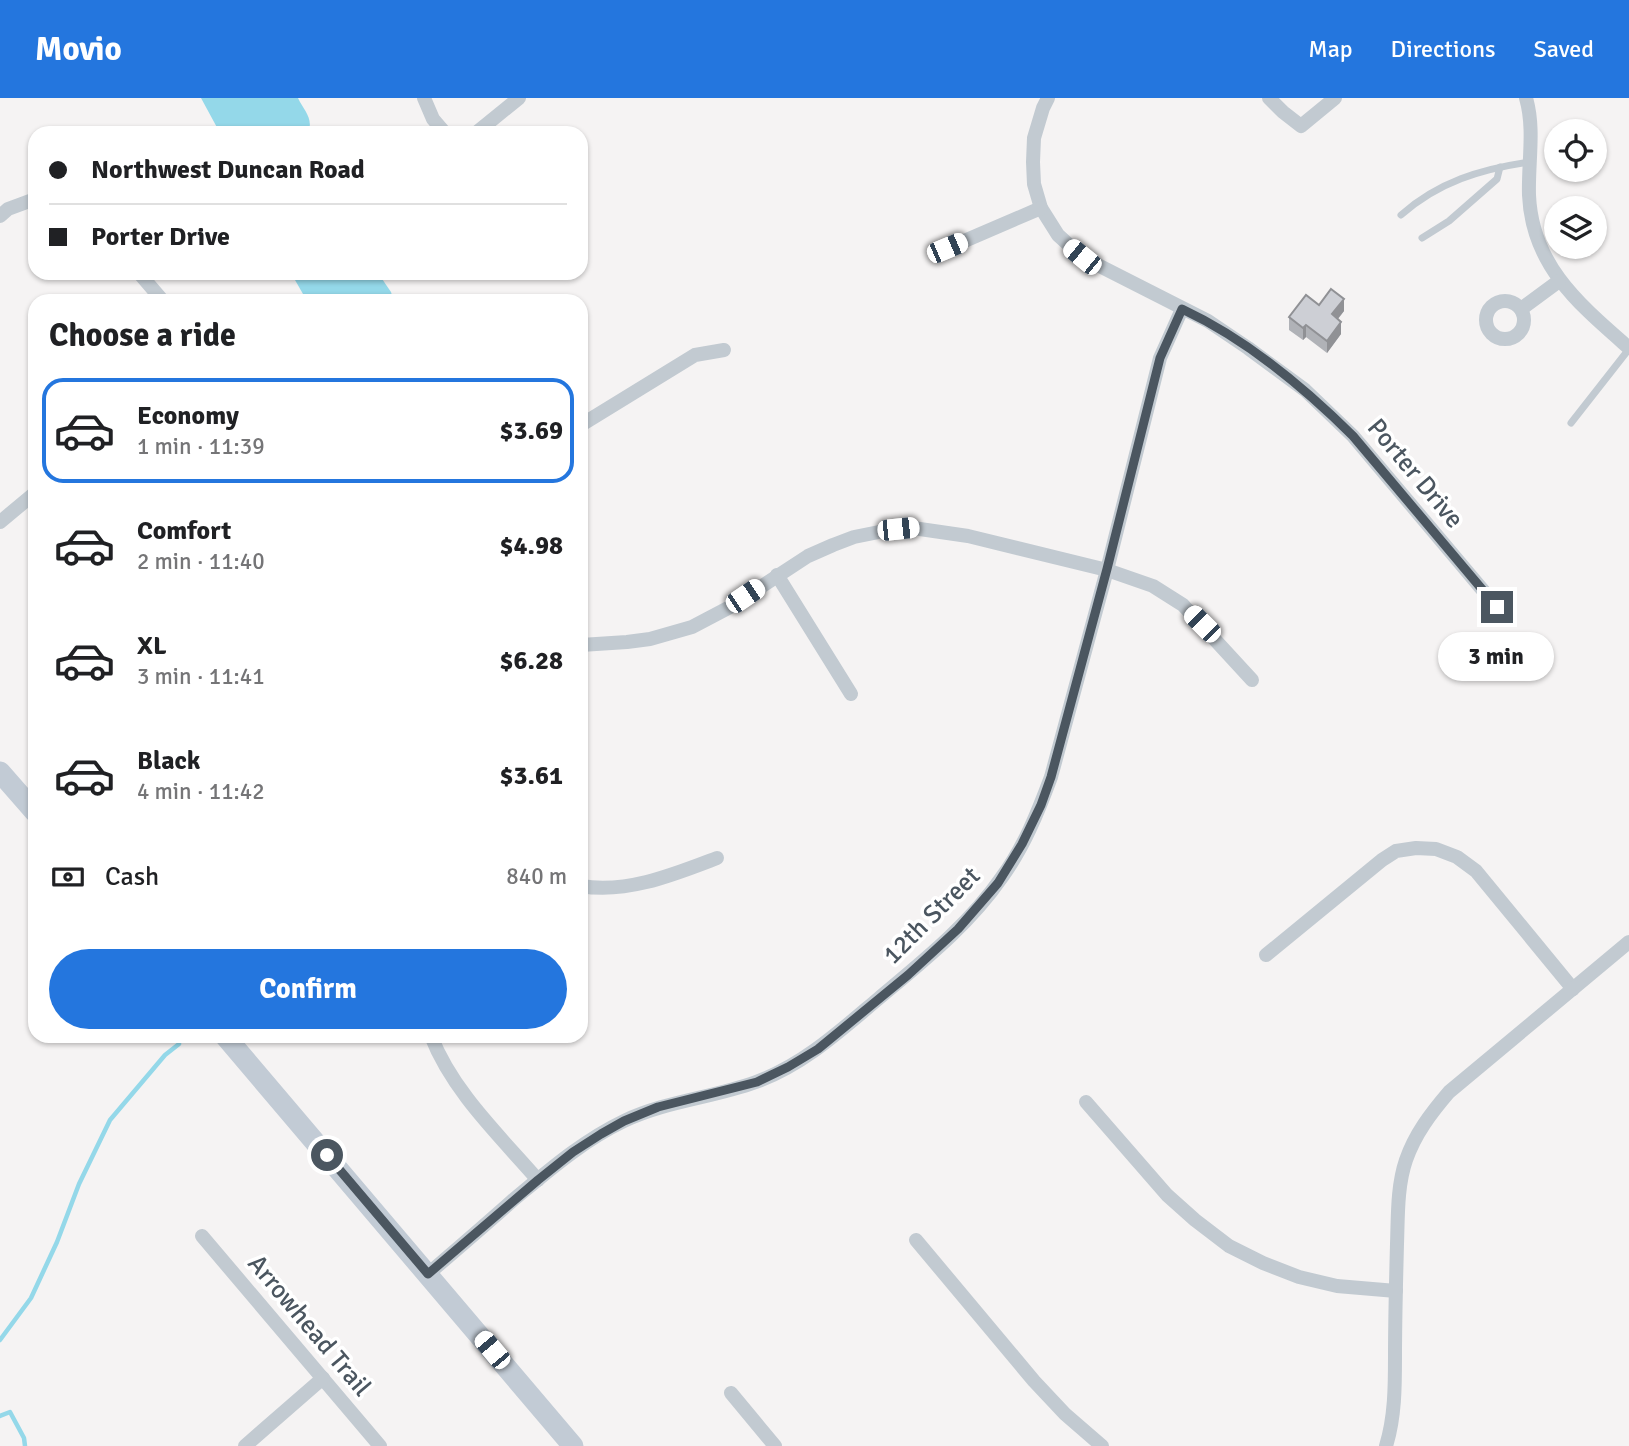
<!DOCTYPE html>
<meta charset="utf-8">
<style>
body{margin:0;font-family:Signika,sans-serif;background:#f6f6f6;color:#202124;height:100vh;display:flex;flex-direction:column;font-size:26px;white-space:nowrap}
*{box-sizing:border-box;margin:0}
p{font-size:23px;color:#757577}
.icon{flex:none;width:38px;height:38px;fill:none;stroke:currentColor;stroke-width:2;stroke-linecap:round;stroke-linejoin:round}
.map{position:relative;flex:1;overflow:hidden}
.drawer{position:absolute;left:28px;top:196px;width:560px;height:749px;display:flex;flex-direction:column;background:#fff;border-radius:21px;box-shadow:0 2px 5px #0004}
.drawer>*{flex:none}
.hud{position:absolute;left:28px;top:28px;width:560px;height:154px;border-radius:21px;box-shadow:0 2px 5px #0004;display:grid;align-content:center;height:154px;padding:0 21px;background:#fff}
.tools{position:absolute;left:1544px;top:21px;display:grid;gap:14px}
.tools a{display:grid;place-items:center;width:63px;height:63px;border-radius:50%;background:#fff;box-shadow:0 2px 5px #0004;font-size:35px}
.end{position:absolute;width:32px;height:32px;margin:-16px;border:9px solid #4b5660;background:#fff;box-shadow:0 0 0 4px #fff}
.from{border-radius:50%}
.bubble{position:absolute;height:49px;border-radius:24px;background:#fff;box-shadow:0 2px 5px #0004;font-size:23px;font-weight:800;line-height:49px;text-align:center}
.car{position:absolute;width:21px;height:42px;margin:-21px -10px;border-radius:9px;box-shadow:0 0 5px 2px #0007;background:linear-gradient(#fff 24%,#345 0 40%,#fff 0 76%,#345 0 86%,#fff 0)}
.hud b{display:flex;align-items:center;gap:24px;height:66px;font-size:26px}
.hud b+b{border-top:2px solid #e0e0e0}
.hud i{width:18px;height:18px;background:#202124}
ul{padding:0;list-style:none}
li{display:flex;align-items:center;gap:21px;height:105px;margin:0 14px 10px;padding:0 7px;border:4px solid transparent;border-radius:21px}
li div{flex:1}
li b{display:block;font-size:26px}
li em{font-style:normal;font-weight:800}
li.on{border-color:#2476de}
li>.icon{width:63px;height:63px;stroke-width:1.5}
h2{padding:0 21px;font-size:32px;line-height:84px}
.pay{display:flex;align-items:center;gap:18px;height:77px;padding:0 21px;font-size:26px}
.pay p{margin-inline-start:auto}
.primary-button{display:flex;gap:14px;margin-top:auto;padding:14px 21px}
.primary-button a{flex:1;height:80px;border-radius:42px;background:#2476de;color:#fff;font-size:28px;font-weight:800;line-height:80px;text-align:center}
header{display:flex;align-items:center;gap:42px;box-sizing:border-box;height:98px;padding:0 35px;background:#2476de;color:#fff}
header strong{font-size:33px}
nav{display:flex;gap:38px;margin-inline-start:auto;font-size:24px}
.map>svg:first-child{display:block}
</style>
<header>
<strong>Movio</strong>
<nav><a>Map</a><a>Directions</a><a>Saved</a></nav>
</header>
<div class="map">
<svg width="1629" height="1348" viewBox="0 0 1629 1348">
<rect width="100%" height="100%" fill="#f5f3f3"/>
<!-- water -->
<g fill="#94d8e9">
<path d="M 201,0 L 298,0 C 304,13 314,20 308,35 L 220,35 Z"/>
<polygon points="291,175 378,175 391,194 393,201 392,203 307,203"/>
</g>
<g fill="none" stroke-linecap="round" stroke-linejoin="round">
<!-- stream -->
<g stroke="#94d8e9" stroke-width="4.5">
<polyline points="0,1242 31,1200 57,1144 79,1086 110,1022 165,957 179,946"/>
<polyline points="0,1318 10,1314 24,1340 25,1348"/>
</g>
<!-- lane -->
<g stroke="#c2cad1" stroke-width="7">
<path d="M 1401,117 C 1438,84 1481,71 1529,64"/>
<polyline points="1422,140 1449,123 1497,81 1500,69"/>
<polyline points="1571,325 1629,251"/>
</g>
<!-- street -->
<g stroke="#c2cad1" stroke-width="14">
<polyline points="424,0 433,21 445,35"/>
<polyline points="1048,0 1043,10 1034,40 1033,64 1034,86 1041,110 1058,137 1082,159 1208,223 1248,250 1305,292 1353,338 1497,509"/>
<polyline points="1269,0 1283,14 1301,28 1335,0"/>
<path d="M 1526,0 C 1535,31 1528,64 1529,97 C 1532,168 1580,207 1629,250"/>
<polyline points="476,35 519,0"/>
<polyline points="0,118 8,111 35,101"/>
<polyline points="948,150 1041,110"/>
<polyline points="139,175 163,203"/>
<circle cx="1505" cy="222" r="19"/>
<polyline points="1521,211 1559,183"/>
<polyline points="581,327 695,257 724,252"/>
<polyline points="0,424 35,395"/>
<polyline points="777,477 851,596"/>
<polyline points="581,547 627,544 650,541 692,529 730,509 808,458 833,447 854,439 884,433 913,430 968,438 1107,472 1153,488 1183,507 1252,582"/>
<path d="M 581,788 C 627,796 675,776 717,760"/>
<polyline points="1266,857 1382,762 1396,753 1416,750 1436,751 1457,759 1476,773 1573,891"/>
<path d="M 431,938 C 453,994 499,1037 538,1082"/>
<polyline points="1086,1004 1167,1097 1195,1122 1229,1148 1263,1165 1299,1179 1337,1188 1396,1193"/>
<polyline points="202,1138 380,1348"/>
<polyline points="916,1142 1034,1283 1065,1316 1102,1348"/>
<path d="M 428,1176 C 456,1152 484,1128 512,1103 C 547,1074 582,1043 624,1023 C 666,1003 712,1000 756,984 C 803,967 840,933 878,901 C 922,864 969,827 1002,779 C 1024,749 1038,714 1051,679 L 1107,472 L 1160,260 L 1182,211"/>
<polyline points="731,1295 775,1348"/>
<polyline points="245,1348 323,1280"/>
<path d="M 1386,1348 C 1395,1319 1395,1288 1395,1258 C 1395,1221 1396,1184 1397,1146 C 1398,1119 1397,1088 1406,1062 C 1415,1036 1431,1015 1449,994 L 1629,844"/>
</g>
<!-- secondary -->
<g stroke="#c2cbd5" stroke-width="21">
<polyline points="0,674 35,714"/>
<polyline points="225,938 573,1348"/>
</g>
</g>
<!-- wall -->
<polygon fill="#b0b2b7" points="1319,207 1344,213 1338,221 1341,236 1327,255 1306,239 1303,242 1289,232 1289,219"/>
<!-- shaded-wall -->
<g fill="#909195">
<polygon points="1344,201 1344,213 1332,228 1332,216"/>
<polygon points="1341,224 1341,236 1327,255 1327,243"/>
<polygon points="1306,227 1306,239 1303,242 1303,230"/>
</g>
<!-- building -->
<polygon fill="#cdcfd5" stroke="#909195" stroke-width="2" points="1331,191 1344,201 1332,216 1341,224 1327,243 1306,227 1303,230 1289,219 1306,197 1319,207"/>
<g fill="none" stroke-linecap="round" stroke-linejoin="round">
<!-- route -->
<path stroke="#4b5660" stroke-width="9" d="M 327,1057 L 428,1176 L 538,1082 L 573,1054 L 601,1036 L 624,1023 L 658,1009 L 757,984 L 788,969 L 818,951 L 908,877 L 958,831 L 998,785 L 1022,746 L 1041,707 L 1051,679 L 1107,471 L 1160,260 L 1182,211 C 1246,241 1303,288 1353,338 L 1497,509"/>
</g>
<g text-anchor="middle" stroke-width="7" stroke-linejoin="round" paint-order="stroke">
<!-- street labels -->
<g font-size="26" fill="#4b5660" stroke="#fff">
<text transform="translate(1416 375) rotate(50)" y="9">Porter Drive</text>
<text transform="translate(931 817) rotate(-45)" y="9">12th Street</text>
<text transform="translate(310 1227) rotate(50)" y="9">Arrowhead Trail</text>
</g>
</g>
</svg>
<div class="tools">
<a><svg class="icon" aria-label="locate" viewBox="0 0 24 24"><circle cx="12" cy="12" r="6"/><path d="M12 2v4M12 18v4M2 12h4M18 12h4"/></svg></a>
<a><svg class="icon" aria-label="layers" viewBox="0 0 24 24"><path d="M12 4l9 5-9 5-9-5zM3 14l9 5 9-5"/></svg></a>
</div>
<i class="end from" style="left:327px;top:1057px"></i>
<i class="end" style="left:1497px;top:509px"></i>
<div class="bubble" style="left:1438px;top:534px;width:116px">3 min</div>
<i class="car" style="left:947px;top:150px;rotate:67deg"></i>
<i class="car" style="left:1082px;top:159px;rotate:309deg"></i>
<i class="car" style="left:898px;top:431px;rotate:84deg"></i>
<i class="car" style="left:745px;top:498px;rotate:56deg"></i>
<i class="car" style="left:1202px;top:526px;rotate:315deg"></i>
<i class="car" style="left:492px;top:1252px;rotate:320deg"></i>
<div class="hud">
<b><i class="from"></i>Northwest Duncan Road</b>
<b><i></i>Porter Drive</b>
</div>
<section class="drawer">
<h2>Choose a ride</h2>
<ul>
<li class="on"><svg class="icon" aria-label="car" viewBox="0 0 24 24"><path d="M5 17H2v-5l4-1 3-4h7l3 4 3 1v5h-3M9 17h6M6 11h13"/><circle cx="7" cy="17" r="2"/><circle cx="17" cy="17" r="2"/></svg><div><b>Economy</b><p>1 min · 11:39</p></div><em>$3.69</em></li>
<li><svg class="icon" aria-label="car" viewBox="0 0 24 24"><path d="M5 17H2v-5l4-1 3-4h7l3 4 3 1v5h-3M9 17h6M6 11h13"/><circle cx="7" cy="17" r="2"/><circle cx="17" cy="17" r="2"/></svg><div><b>Comfort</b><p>2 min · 11:40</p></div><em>$4.98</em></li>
<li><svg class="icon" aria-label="car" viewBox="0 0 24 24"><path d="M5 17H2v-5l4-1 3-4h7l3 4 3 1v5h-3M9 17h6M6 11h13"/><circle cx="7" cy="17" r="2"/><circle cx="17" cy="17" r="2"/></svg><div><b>XL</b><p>3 min · 11:41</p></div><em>$6.28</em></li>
<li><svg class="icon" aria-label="car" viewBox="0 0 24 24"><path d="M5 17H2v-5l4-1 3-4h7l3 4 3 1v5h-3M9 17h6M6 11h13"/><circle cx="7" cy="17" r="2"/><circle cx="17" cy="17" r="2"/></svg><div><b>Black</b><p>4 min · 11:42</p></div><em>$3.61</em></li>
</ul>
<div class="pay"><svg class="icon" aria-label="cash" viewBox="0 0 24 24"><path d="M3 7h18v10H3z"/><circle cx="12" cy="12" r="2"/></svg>Cash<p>840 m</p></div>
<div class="primary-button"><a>Confirm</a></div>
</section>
</div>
